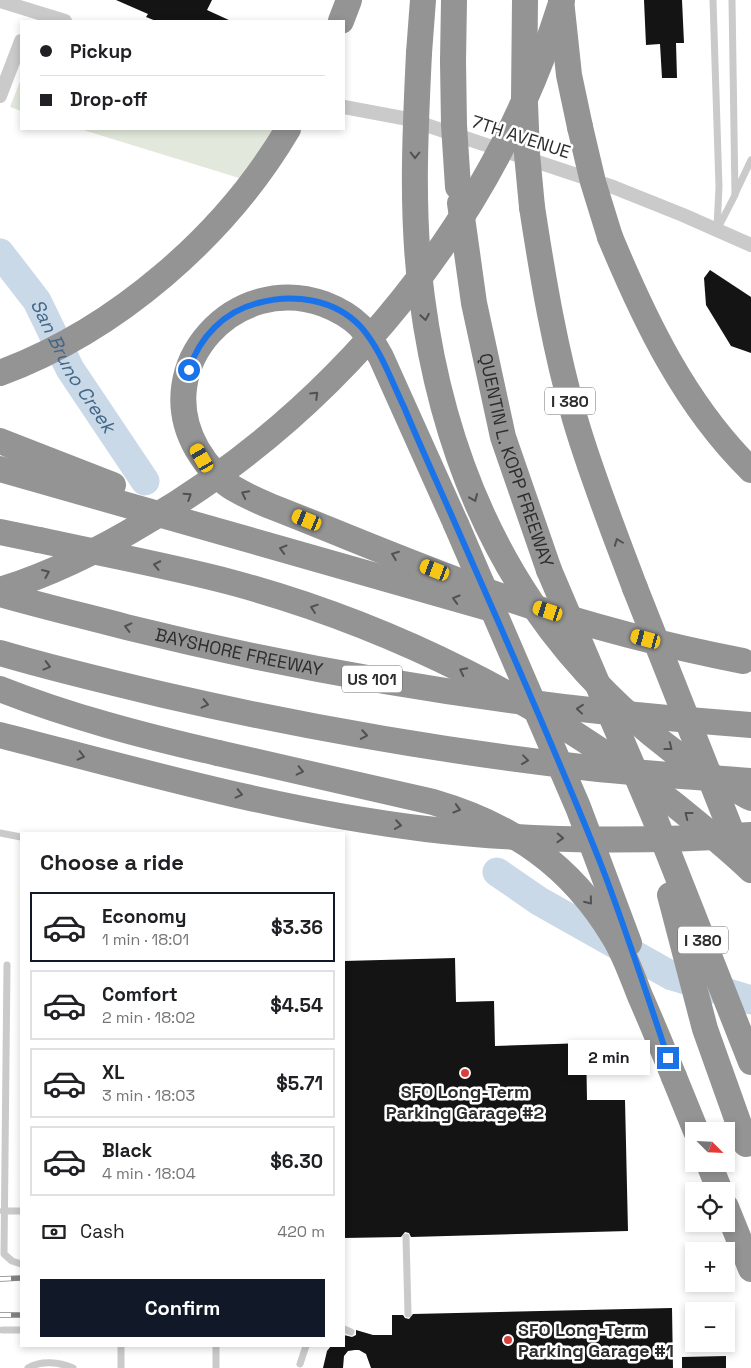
<!DOCTYPE html>
<meta charset="utf-8">
<style>
body{margin:0;font-family:"Space Grotesk",sans-serif;background:#f6f6f6;color:#202124;height:100vh;display:flex;flex-direction:column;font-size:19px;white-space:nowrap}
*{box-sizing:border-box;margin:0}
p{font-size:16px;color:#757577}
.icon{flex:none;width:28px;height:28px;fill:none;stroke:currentColor;stroke-width:2;stroke-linecap:round;stroke-linejoin:round}
.map{position:relative;flex:1;overflow:hidden}
.details{position:absolute;left:20px;top:832px;width:325px;height:515px;display:flex;flex-direction:column;background:#fff;border-radius:0px;box-shadow:0 2px 8px #0003}
.details>*{flex:none}
.top-card{position:absolute;left:20px;top:20px;width:325px;height:110px;border-radius:0px;box-shadow:0 2px 8px #0003;display:grid;align-content:center;height:110px;padding:0 20px;background:#fff}
.needle{width:32px;rotate:114deg}
.buttons{position:absolute;left:685px;top:1122px;display:grid;gap:10px}
.buttons a{display:grid;place-items:center;width:50px;height:50px;border-radius:0px;background:#fff;box-shadow:0 2px 8px #0003;font-size:25px}
.end{position:absolute;width:22px;height:22px;margin:-11px;border:6px solid #1a73e8;background:#fff;box-shadow:0 0 0 2px #fff}
.from{border-radius:50%}
.bubble{position:absolute;height:35px;border-radius:0px;background:#fff;box-shadow:0 2px 8px #0003;font-size:16px;font-weight:600;line-height:35px;text-align:center}
.car{position:absolute;width:15px;height:30px;margin:-15px -8px;border-radius:6px;box-shadow:0 0 4px 1px #0007;background:linear-gradient(#f5c518 24%,#345 0 40%,#f5c518 0 76%,#345 0 86%,#f5c518 0)}
.top-card b{display:flex;align-items:center;gap:18px;height:48px;font-size:19px}
.top-card b+b{border-top:1px solid #e0e0e0}
.top-card i{width:12px;height:12px;background:#202124}
ul{padding:0;list-style:none}
li{display:flex;align-items:center;gap:15px;height:70px;margin:0 10px 8px;padding:0 10px;border:2px solid #e0e0e0;border-radius:0px}
li div{flex:1}
li b{display:block;font-size:19px}
li em{font-style:normal;font-weight:600}
li.selected{border-color:#111827}
li>.icon{width:45px;height:45px;stroke-width:1.5}
h2{padding:0 20px;font-size:22px;line-height:60px}
.pay{display:flex;align-items:center;gap:12px;height:55px;padding:0 20px;font-size:19px}
.pay p{margin-inline-start:auto}
.button{display:flex;gap:10px;margin-top:auto;padding:10px 20px}
.button a{flex:1;height:58px;border-radius:0px;background:#111827;color:#fff;font-size:20px;font-weight:600;line-height:58px;text-align:center}
.map>svg:first-child{display:block}
</style>
<div class="map">
<svg width="751" height="1368" viewBox="0 0 751 1368">
<rect width="100%" height="100%" fill="#fff"/>
<!-- green -->
<g fill="#e2e9dc">
<polygon points="21,79 21,111 10,107"/>
<polygon points="80,129 297,129 252,182"/>
</g>
<g fill="none" stroke-linecap="round" stroke-linejoin="round">
<!-- river -->
<g stroke="#c9d9e8" stroke-width="29">
<path id="s1" d="M 0,253 L 37,301 L 70,369 L 145,481"/>
<polyline points="497,872 539,901 672,976 751,1000"/>
</g>
</g>
<!-- building -->
<g fill="#141414">
<polygon points="116,0 212,0 207,10 231,21 156,21 146,17 148,14"/>
<polygon points="644,0 682,0 684,43 676,43 677,78 662,78 660,44 646,45"/>
<polygon points="710,270 751,297 751,353 731,346 706,305 704,278"/>
<polygon points="455,958 456,1002 494,1001 495,1046 586,1043 587,1100 625,1100 628,1231 411,1237 409,1233 405,1232 401,1237 344,1238 344,961"/>
<polygon points="672,1308 673,1368 371,1368 366,1354 359,1350 355,1350 348,1351 344,1356 343,1368 323,1368 327,1351 331,1346 344,1346 344,1335 352,1337 356,1335 356,1330 373,1335 392,1335 392,1315 403,1315 405,1318 409,1319 413,1314"/>
<polygon points="726,1356 726,1368 682,1368 682,1357"/>
</g>
<g fill="none" stroke-linecap="round" stroke-linejoin="round">
<!-- lane -->
<g stroke="#cacaca" stroke-width="7">
<polyline points="713,0 719,187 717,227"/>
<polyline points="735,194 751,160"/>
<polyline points="717,230 735,195 732,0"/>
<polyline points="0,833 21,837"/>
<polyline points="7,965 4,1254 12,1261 21,1264"/>
<polyline points="3,1211 21,1211"/>
<polyline points="406,1237 408,1314"/>
<polyline points="344,1329 351,1332"/>
<polyline points="2,1330 21,1330"/>
<polyline points="121,1346 121,1368"/>
<polyline points="300,1364 306,1346"/>
<path d="M 28,1368 C 41,1360 59,1362 73,1368"/>
<polyline points="216,1368 216,1346"/>
</g>
<!-- street -->
<g stroke="#cacaca" stroke-width="14">
<polyline points="0,1 65,21"/>
<polyline points="0,96 21,41"/>
<polyline points="344,107 408,119 613,187 683,215 751,245"/>
</g>
<!-- highway -->
<g stroke="#949494" stroke-width="26">
<polyline points="561,0 569,75 580,127"/>
<polyline points="341,21 349,0"/>
<polyline points="419,53 423,0"/>
<polyline points="453,61 454,0"/>
<polyline points="524,99 525,0"/>
<path id="s2" d="M 460,203 L 474,303 L 503,437 L 549,570"/>
<path d="M 532,207 C 543,279 555,350 575,419 C 592,477 614,532 635,588"/>
<path d="M 610,237 C 645,321 685,405 751,470"/>
<path d="M 0,373 C 116,330 225,236 288,129"/>
<polyline points="0,441 113,485"/>
<polyline points="0,469 492,609"/>
<path d="M 456,524 L 381,357 C 375,346 368,335 360,326 C 350,316 337,309 324,304 C 236,272 149,365 197,449 C 206,464 218,479 233,488 C 245,495 258,501 270,506 C 352,538 432,573 515,601 C 589,626 666,646 743,661"/>
<polyline points="0,532 39,540"/>
<path id="s3" d="M 0,594 C 42,606 84,616 126,627 C 331,678 540,710 751,725"/>
<path d="M 0,653 C 54,669 109,682 164,695 C 304,727 447,752 590,768 C 644,774 697,777 751,781"/>
<path d="M 0,689 C 71,717 144,736 218,753"/>
<path d="M 0,735 C 140,771 283,812 426,829 C 534,842 643,842 751,835"/>
<polyline points="674,1077 696,1131"/>
<polyline points="709,1164 720,1191"/>
<polyline points="726,1207 751,1269"/>
</g>
<defs>
<g id="rail">
<polyline points="0,1279 21,1278"/>
<polyline points="0,1315 21,1315"/>
</g>
</defs>
<!-- rail casing -->
<use href="#rail" stroke="#828282" stroke-width="5.5"/>
<!-- rail -->
<use href="#rail" stroke="#fff" stroke-width="4" stroke-dasharray="11" stroke-linecap="butt"/>
<!-- highway-bridge -->
<g stroke="#949494" stroke-width="26">
<path d="M 419,53 C 415,134 411,217 422,298 C 446,481 523,638 673,751 C 697,769 724,783 751,798"/>
<polyline points="453,61 454,125 458,187"/>
<polyline points="525,103 527,154 532,207"/>
<polyline points="580,127 593,182 610,237"/>
<polyline points="456,524 578,807 629,943"/>
<path d="M 39,540 C 104,554 170,566 234,583 C 393,626 546,703 675,805 C 701,826 727,847 751,870"/>
<polyline points="549,570 655,819 751,1062"/>
<polyline points="635,588 743,861"/>
<path d="M 0,590 C 51,574 100,550 146,522 C 342,407 495,218 562,0"/>
<path d="M 218,753 L 433,802 C 512,825 571,865 614,937 C 625,955 632,976 640,996 C 652,1023 663,1050 674,1077"/>
<polyline points="670,895 705,1029 746,1144"/>
</g>
</g>
<!-- one-way arrows -->
<defs><path id="oneway-chevron" d="M-2-3.5L2.5 0L-2 3.5" fill="none" stroke-width="1.6" stroke-linecap="round" stroke-linejoin="round" transform="scale(1.25)"/></defs>
<g stroke="#515151">
<use href="#oneway-chevron" transform="translate(415 155) rotate(90)"/>
<use href="#oneway-chevron" transform="translate(425 317) rotate(80)"/>
<use href="#oneway-chevron" transform="translate(315 395) rotate(-44)"/>
<use href="#oneway-chevron" transform="translate(245 494) rotate(-153)"/>
<use href="#oneway-chevron" transform="translate(188 496) rotate(-33)"/>
<use href="#oneway-chevron" transform="translate(474 498) rotate(67)"/>
<use href="#oneway-chevron" transform="translate(618 542) rotate(-111)"/>
<use href="#oneway-chevron" transform="translate(283 549) rotate(-164)"/>
<use href="#oneway-chevron" transform="translate(395 555) rotate(-159)"/>
<use href="#oneway-chevron" transform="translate(157 565) rotate(-168)"/>
<use href="#oneway-chevron" transform="translate(46 573) rotate(-23)"/>
<use href="#oneway-chevron" transform="translate(456 599) rotate(-164)"/>
<use href="#oneway-chevron" transform="translate(314 608) rotate(-161)"/>
<use href="#oneway-chevron" transform="translate(128 627) rotate(-166)"/>
<use href="#oneway-chevron" transform="translate(47 666) rotate(15)"/>
<use href="#oneway-chevron" transform="translate(463 671) rotate(-153)"/>
<use href="#oneway-chevron" transform="translate(205 704) rotate(13)"/>
<use href="#oneway-chevron" transform="translate(580 709) rotate(-174)"/>
<use href="#oneway-chevron" transform="translate(364 735) rotate(10)"/>
<use href="#oneway-chevron" transform="translate(669 747) rotate(38)"/>
<use href="#oneway-chevron" transform="translate(81 756) rotate(14)"/>
<use href="#oneway-chevron" transform="translate(525 760) rotate(7)"/>
<use href="#oneway-chevron" transform="translate(300 771) rotate(13)"/>
<use href="#oneway-chevron" transform="translate(239 794) rotate(13)"/>
<use href="#oneway-chevron" transform="translate(457 809) rotate(17)"/>
<use href="#oneway-chevron" transform="translate(688 815) rotate(-142)"/>
<use href="#oneway-chevron" transform="translate(398 825) rotate(8)"/>
<use href="#oneway-chevron" transform="translate(560 838) rotate(2)"/>
<use href="#oneway-chevron" transform="translate(589 901) rotate(51)"/>
</g>
<g fill="none" stroke-linecap="round" stroke-linejoin="round">
<!-- route -->
<path stroke="#1a73e8" stroke-width="6" d="M 189,370 C 199,337 225,311 258,303 C 293,293 335,299 361,327 C 381,350 391,380 404,407 C 419,443 435,478 451,514 C 502,631 555,748 602,867 C 626,930 647,994 668,1058"/>
</g>
<!-- markers -->
<g fill="#d6403d" stroke="#fff" stroke-width="2">
<circle cx="465" cy="1073" r="5"/>
<circle cx="508" cy="1340" r="5"/>
</g>
<g text-anchor="middle" stroke-width="5" stroke-linejoin="round" paint-order="stroke">
<!-- shield labels -->
<g fill="#fff" stroke="#6c6c6c" stroke-width="1">
<rect x="545" y="387.5" width="50" height="27" rx="4"/>
<rect x="342" y="665.5" width="60" height="27" rx="4"/>
<rect x="678" y="926.5" width="50" height="27" rx="4"/>
</g>
<g font-size="16" font-weight="bold" fill="#2d2d2d">
<text x="570" y="407">I 380</text>
<text x="372" y="685">US 101</text>
<text x="703" y="946">I 380</text>
</g>
<!-- street labels -->
<g font-size="18" fill="#2d2d2d" stroke="#fff">
<text transform="translate(521 137) rotate(18)" y="6">7TH AVENUE</text>
<text dy="6" stroke="none"><textPath href="#s2" startOffset="264">QUENTIN L. KOPP FREEWAY</textPath></text>
<text dy="6" stroke="none"><textPath href="#s3" startOffset="246">BAYSHORE FREEWAY</textPath></text>
</g>
<!-- poi labels -->
<g font-size="18" font-weight="bold" fill="#2d2d2d" stroke="#fff">
<text x="465" y="1098">SFO Long-Term<tspan x="465" dy="21">Parking Garage #2</tspan></text>
<text x="518" y="1336" text-anchor="start">SFO Long-Term<tspan x="518" dy="21">Parking Garage #1</tspan></text>
</g>
<!-- water labels -->
<g font-size="19" font-style="italic" fill="#426688" stroke="#fff">
<text dy="7" stroke="none"><textPath href="#s1" startOffset="135">San Bruno Creek</textPath></text>
</g>
</g>
</svg>
<div class="buttons">
<a><svg class="needle" viewBox="-14 -14 28 28"><path d="M0-13l5 13h-10z" fill="#e53935"/><path d="M0 13l5-13h-10z" fill="#757577"/></svg></a>
<a><svg class="icon" aria-label="locate" viewBox="0 0 24 24"><circle cx="12" cy="12" r="6"/><path d="M12 2v4M12 18v4M2 12h4M18 12h4"/></svg></a>
<a>+</a>
<a>−</a>
</div>
<i class="end from" style="left:189px;top:370px"></i>
<i class="end" style="left:668px;top:1058px"></i>
<div class="bubble" style="left:568px;top:1040px;width:82px">2 min</div>
<i class="car" style="left:202px;top:458px;rotate:330deg"></i>
<i class="car" style="left:307px;top:520px;rotate:292deg"></i>
<i class="car" style="left:435px;top:570px;rotate:291deg"></i>
<i class="car" style="left:548px;top:611px;rotate:288deg"></i>
<i class="car" style="left:646px;top:639px;rotate:285deg"></i>
<div class="top-card">
<b><i class="from"></i>Pickup</b>
<b><i></i>Drop-off</b>
</div>
<section class="details">
<h2>Choose a ride</h2>
<ul>
<li class="selected"><svg class="icon" aria-label="car" viewBox="0 0 24 24"><path d="M5 17H2v-5l4-1 3-4h7l3 4 3 1v5h-3M9 17h6M6 11h13"/><circle cx="7" cy="17" r="2"/><circle cx="17" cy="17" r="2"/></svg><div><b>Economy</b><p>1 min · 18:01</p></div><em>$3.36</em></li>
<li><svg class="icon" aria-label="car" viewBox="0 0 24 24"><path d="M5 17H2v-5l4-1 3-4h7l3 4 3 1v5h-3M9 17h6M6 11h13"/><circle cx="7" cy="17" r="2"/><circle cx="17" cy="17" r="2"/></svg><div><b>Comfort</b><p>2 min · 18:02</p></div><em>$4.54</em></li>
<li><svg class="icon" aria-label="car" viewBox="0 0 24 24"><path d="M5 17H2v-5l4-1 3-4h7l3 4 3 1v5h-3M9 17h6M6 11h13"/><circle cx="7" cy="17" r="2"/><circle cx="17" cy="17" r="2"/></svg><div><b>XL</b><p>3 min · 18:03</p></div><em>$5.71</em></li>
<li><svg class="icon" aria-label="car" viewBox="0 0 24 24"><path d="M5 17H2v-5l4-1 3-4h7l3 4 3 1v5h-3M9 17h6M6 11h13"/><circle cx="7" cy="17" r="2"/><circle cx="17" cy="17" r="2"/></svg><div><b>Black</b><p>4 min · 18:04</p></div><em>$6.30</em></li>
</ul>
<div class="pay"><svg class="icon" aria-label="cash" viewBox="0 0 24 24"><path d="M3 7h18v10H3z"/><circle cx="12" cy="12" r="2"/></svg>Cash<p>420 m</p></div>
<div class="button"><a>Confirm</a></div>
</section>
</div>
